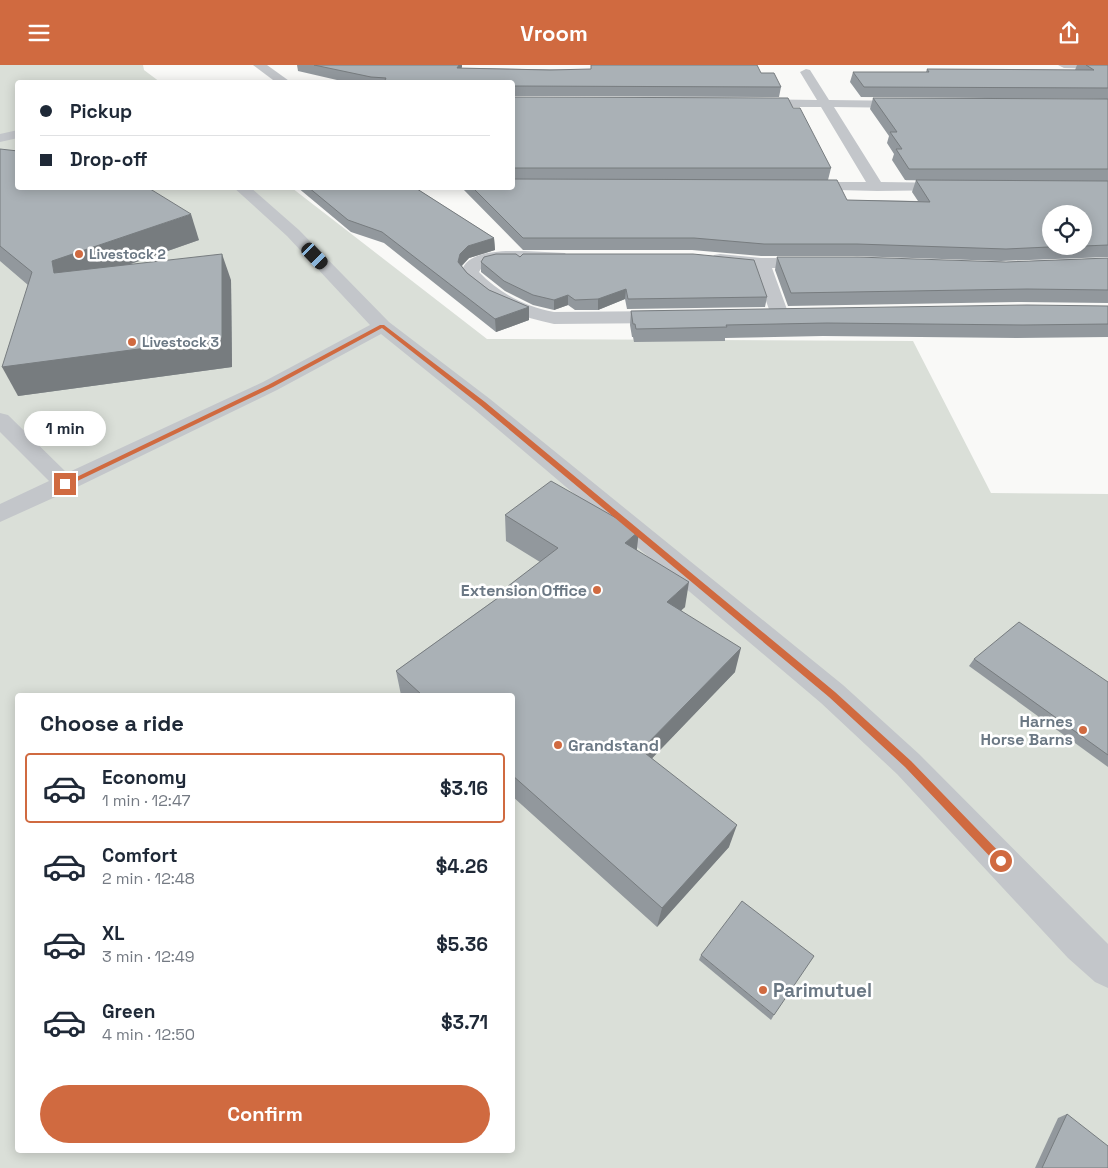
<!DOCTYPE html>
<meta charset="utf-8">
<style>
body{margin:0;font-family:"Space Grotesk",sans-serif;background:#f6f6f7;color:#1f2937;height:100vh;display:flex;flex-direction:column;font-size:19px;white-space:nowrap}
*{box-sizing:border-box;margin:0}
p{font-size:16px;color:#747a83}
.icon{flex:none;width:28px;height:28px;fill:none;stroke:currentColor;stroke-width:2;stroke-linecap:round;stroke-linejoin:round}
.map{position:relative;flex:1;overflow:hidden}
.sheet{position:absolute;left:15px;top:628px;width:500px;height:460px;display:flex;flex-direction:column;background:#fff;border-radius:5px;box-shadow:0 2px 12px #0003}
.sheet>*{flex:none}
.top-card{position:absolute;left:15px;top:15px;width:500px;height:110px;border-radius:5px;box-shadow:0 2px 12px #0003;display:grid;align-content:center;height:110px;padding:0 25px;background:#fff}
.tools{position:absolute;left:1042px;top:140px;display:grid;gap:10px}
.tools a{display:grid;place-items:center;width:50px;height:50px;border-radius:50%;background:#fff;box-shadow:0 2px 12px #0003;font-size:25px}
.end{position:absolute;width:22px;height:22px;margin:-11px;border:6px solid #d06a40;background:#fff;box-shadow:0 0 0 2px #fff}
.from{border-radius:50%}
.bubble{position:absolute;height:35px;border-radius:18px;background:#fff;box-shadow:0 2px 12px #0003;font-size:16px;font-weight:700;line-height:35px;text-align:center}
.car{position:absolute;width:15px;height:30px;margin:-15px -8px;border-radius:6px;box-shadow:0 0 4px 1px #0007;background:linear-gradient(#222 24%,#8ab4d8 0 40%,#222 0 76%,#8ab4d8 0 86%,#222 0)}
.top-card b{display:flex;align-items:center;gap:18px;height:48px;font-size:19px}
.top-card b+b{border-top:1px solid #e0e1e3}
.top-card i{width:12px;height:12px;background:#1f2937}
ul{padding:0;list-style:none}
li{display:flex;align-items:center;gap:15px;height:70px;margin:0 10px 8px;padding:0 15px;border:2px solid transparent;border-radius:5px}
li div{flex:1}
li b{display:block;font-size:19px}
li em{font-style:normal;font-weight:700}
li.active{border-color:#d06a40}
li>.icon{width:45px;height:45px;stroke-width:1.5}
h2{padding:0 25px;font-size:22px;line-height:60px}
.button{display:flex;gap:10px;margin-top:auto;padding:10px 25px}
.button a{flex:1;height:58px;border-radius:30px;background:#d06a40;color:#fff;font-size:20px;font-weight:700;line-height:58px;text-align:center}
header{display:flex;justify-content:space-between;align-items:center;height:65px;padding:0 25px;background:#d06a40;color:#fff;font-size:22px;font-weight:700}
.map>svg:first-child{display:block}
</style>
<header><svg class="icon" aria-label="menu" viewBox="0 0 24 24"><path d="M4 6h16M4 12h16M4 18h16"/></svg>Vroom<svg class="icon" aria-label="share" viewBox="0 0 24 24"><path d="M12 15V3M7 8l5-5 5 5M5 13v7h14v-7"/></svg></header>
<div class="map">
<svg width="1108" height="1103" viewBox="0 0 1108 1103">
<rect width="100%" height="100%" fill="#f9f9f7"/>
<!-- green -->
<path fill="#dadfd8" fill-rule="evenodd" d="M 0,0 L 143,0 L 144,5 L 160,17 L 18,18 L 18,122 L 292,123 L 487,274 L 913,276 L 991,428 L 1108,429 L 1108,1103 L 0,1103 ZM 18,630 L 512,630 L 512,1085 L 18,1085 Z"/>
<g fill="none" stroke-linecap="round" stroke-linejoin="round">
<!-- minor -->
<g fill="#c3c6ca" fill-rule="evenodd">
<polygon points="253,0 267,0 292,18 277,18"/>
<polygon points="1058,0 1108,0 1108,4 1064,3"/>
<polygon points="806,4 810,5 829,35 913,36 915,39 909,43 834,42 881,117 952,118 957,119 959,122 957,125 877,126 797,124 795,121 797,118 802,117 866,117 821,42 752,42 746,38 752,34 817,35 800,7"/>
<polygon points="18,65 18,73 0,77 0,69"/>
<polygon points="233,122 250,122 299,165 389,257 490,334 843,620 919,689 1108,879 1108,923 1095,917 1068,893 897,709 821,638 474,344 381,269 277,325 73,424 0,457 0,439 49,416 0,367 0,348 8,350 67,408 263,317 370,260 287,171"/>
<path d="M 525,186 L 565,188 L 568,192 L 565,196 L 559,197 C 542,197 487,190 479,207 C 499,228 525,242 554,247 L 667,246 L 674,248 L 676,252 L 674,256 L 667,258 L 554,259 C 519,252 482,238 461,208 C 466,184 506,186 525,186 Z"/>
<polygon points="720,189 761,193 814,193 820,194 823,198 820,202 814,203 772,203 789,250 787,254 780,256 773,254 771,250 754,202 714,198 711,194 714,190"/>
</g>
</g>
<!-- wall -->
<g fill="#92989d" fill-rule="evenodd">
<polygon points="297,0 462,0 461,3 761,8 781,22 779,32 512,31 512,18 350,18 298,6"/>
<polygon points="1077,0 1108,0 1108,34 861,32 850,17 853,7 926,7 927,4 1075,5"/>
<path d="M 512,32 L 793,43 L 831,103 L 828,115 L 847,135 L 918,136 L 912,127 L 916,115 L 1060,116 L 905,115 L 892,95 L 894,89 L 887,78 L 889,71 L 870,44 L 873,33 L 1108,34 L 1108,192 L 1001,196 L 853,191 L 761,191 L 692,185 L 523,185 L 461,122 L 512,122 ZM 1084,149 L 1084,181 L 1051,181 Z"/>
<polygon points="0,84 199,175 131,199 231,215 232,302 18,331 28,220 0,196"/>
<polygon points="297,122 414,122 494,173 495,185 469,193 462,201 467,208 489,225 529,242 529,255 496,267 384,178 351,167"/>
<polygon points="520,192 767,232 765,242 627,244 625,234 598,245 575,245 568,240 554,245 533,240 505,226 481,207 481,197"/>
<polygon points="777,192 1006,197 1108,193 1108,238 1021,237 788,241 775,205"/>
<polygon points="1108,241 1108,272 1017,273 823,271 725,273 725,276 634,277 633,272 632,272 630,260 631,246"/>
<polygon points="505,450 637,486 685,542 681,545 735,607 652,693 729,782 657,862 512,731 512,630 401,630 396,606 499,532 499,528 540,497 506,476"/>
<polygon points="974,594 1108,617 1108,702 969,601"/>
<polygon points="701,890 774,950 771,955 699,895"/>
<polygon points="1067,1049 1108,1103 1035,1103 1058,1053"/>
</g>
<!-- shaded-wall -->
<g fill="#777c7f">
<polygon points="459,0 462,0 462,2 458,13 457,3"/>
<polygon points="191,149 199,175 64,222 54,208 52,196"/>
<polygon points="494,173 495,185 469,193 461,201 458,197 460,189 468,181"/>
<polygon points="222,189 231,215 232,302 18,331 2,302"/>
<polygon points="626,224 625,234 598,245 598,234"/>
<polygon points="568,230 568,240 554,245 554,235"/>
<polygon points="529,242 529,255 496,267 495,254"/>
<polygon points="639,466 636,492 625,478"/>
<polygon points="689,517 685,542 663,562 667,537"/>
<polygon points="741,583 735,607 638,708 641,685"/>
<polygon points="737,760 729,782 657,862 662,843"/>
</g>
<!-- building -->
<g fill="#aab1b6" stroke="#777c7f">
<polygon points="314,0 459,0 457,3 550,5 591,4 591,0 757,0 761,8 774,8 781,22 512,21 512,18 395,18 385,15 386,13 371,12"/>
<polygon points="1086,0 1108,0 1108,23 864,22 853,7 929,7 927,4 1094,5"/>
<polygon points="512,32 788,33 793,43 800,43 831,103 512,103"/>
<polygon points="873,33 1108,34 1108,104 909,104 896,84 902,84 890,67 897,67"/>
<polygon points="0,84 18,86 18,122 147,122 191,149 52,196 54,208 222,189 222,273 2,302 32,207 0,181"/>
<polygon points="512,114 837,115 847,135 930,137 916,115 1108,116 1108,180 1084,181 1084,149 1051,149 1051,181 1070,181 1006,184 857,179 764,179 694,173 523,173 472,122 512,122"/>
<polygon points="308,122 414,122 494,173 468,181 460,189 458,197 467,208 489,225 529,242 495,254 382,167 348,155"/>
<polygon points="496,189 516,189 520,192 523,189 693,189 754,195 767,232 628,234 626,224 598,234 575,235 568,230 554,235 533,230 504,216 481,197 484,192"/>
<polygon points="777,192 857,192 1006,197 1108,193 1108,225 1027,224 791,228"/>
<polygon points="1027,240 1108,241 1108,259 1023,260 827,258 726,260 727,262 636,264 635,259 633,259 631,246"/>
<polygon points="551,416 639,466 625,478 689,517 667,537 741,583 641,685 737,760 662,843 512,710 512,630 422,630 396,606 502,530 499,528 558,483 505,450"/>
<polygon points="1019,557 1108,617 1108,690 974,594"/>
<polygon points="742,836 814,891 774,950 701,890"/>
<polygon points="1067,1049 1108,1081 1108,1103 1042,1103"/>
</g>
<!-- route -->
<polygon fill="#d06a40" points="380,260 384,260 485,337 835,627 911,696 1005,793 1005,800 998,800 905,702 829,632 480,340 382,263 273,322 67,421 62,419 268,320"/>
<!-- markers -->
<g fill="#d06a40" stroke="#fff" stroke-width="2">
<circle cx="79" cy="189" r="5"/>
<circle cx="132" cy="277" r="5"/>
<circle cx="597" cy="525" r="5"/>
<circle cx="1083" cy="665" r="5"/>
<circle cx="558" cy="680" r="5"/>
<circle cx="763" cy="925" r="5"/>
</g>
<g text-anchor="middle" stroke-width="5" stroke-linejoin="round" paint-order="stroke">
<!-- far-poi labels -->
<g font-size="14" font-weight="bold" fill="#6b7884" stroke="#fff" text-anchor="start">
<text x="89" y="194">Livestock 2</text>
<text x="142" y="282">Livestock 3</text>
</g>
<!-- poi labels -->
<g font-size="16" font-weight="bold" fill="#6b7884" stroke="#fff" text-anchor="end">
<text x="587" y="531">Extension Office</text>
<text x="1073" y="662">Harnes<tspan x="1073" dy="18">Horse Barns</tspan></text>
<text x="568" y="686" text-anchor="start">Grandstand</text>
</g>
<!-- near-poi labels -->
<g font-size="19" font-weight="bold" fill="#6b7884" stroke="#fff" text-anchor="start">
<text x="773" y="932">Parimutuel</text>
</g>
</g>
</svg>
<div class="tools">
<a><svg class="icon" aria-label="locate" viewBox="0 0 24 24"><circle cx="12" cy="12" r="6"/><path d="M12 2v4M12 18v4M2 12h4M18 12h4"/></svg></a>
</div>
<i class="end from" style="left:1001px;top:796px"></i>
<i class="end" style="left:65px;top:419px"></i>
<div class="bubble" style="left:24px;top:346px;width:82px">1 min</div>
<i class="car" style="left:315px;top:191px;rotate:136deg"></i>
<div class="top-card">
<b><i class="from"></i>Pickup</b>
<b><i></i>Drop-off</b>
</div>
<section class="sheet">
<h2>Choose a ride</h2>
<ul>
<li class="active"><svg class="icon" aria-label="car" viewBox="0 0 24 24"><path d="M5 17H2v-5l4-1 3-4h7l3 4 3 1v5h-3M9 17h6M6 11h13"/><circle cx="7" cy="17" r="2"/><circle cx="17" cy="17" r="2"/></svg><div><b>Economy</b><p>1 min · 12:47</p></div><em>$3.16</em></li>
<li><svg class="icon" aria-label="car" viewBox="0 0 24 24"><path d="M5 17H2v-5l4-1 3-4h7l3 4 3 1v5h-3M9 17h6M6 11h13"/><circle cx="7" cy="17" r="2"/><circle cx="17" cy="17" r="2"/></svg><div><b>Comfort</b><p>2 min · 12:48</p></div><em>$4.26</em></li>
<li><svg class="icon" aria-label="car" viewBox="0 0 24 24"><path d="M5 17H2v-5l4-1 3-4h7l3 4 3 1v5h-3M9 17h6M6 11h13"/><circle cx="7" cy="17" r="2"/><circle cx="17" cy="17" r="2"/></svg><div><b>XL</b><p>3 min · 12:49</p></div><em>$5.36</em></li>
<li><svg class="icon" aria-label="car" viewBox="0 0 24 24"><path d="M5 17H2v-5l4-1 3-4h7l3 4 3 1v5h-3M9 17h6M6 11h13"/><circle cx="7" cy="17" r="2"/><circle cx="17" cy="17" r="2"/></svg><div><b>Green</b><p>4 min · 12:50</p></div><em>$3.71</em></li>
</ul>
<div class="button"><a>Confirm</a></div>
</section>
</div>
